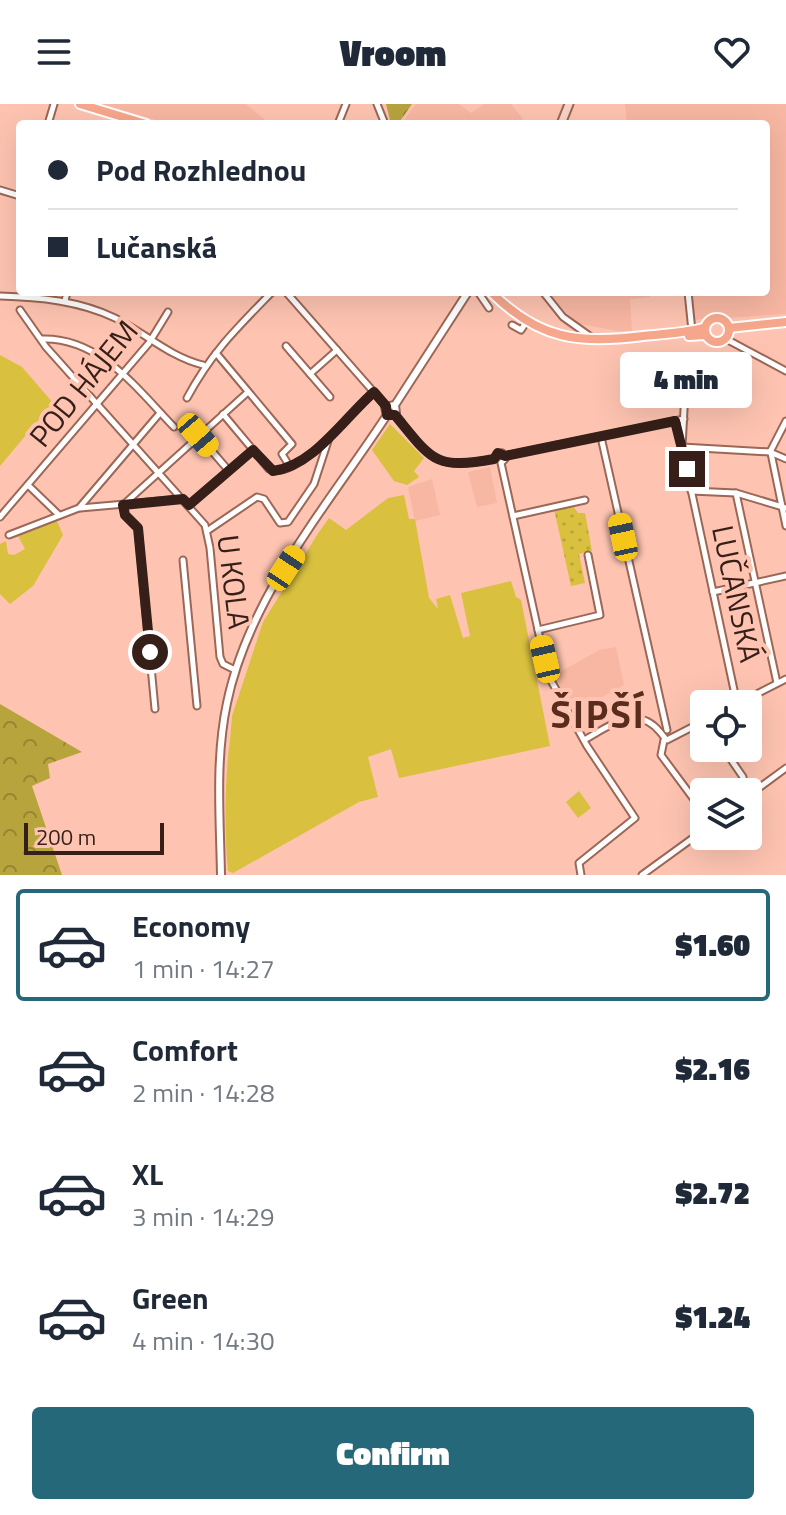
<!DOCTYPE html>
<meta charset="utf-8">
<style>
body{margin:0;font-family:"Titillium Web",sans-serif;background:#f6f6f7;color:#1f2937;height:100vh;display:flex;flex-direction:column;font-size:30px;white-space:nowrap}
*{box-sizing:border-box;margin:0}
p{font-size:26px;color:#747a83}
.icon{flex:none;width:44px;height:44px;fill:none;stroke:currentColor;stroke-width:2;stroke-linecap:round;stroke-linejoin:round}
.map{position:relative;height:771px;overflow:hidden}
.details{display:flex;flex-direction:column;background:#fff;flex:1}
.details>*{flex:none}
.guide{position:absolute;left:16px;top:16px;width:754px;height:176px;border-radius:8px;box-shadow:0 8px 32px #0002;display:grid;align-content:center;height:176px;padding:0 32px;background:#fff}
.controls{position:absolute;left:690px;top:586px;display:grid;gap:16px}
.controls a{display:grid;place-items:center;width:72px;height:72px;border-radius:8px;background:#fff;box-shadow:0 8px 32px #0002;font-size:40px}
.scale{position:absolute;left:24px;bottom:20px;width:140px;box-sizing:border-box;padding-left:8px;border:4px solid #351f18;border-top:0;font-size:22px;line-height:28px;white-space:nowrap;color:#351f18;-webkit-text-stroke:6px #fec4b1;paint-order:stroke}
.end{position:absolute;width:36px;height:36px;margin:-18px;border:10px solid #351f18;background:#fff;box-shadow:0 0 0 4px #fff}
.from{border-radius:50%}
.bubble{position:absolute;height:56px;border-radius:8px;background:#fff;box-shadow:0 8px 32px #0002;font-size:26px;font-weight:800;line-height:56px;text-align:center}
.car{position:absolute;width:24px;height:48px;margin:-24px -12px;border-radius:10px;box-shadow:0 0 6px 2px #0007;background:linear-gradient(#f5c518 24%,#345 0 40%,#f5c518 0 76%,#345 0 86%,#f5c518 0)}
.guide b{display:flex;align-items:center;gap:28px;height:76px;font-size:30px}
.guide b+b{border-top:2px solid #e0e1e3}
.guide i{width:20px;height:20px;background:#1f2937}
ul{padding:14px 0 0;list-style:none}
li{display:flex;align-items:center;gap:24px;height:112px;margin:0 16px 12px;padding:0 16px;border:4px solid transparent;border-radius:8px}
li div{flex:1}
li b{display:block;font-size:30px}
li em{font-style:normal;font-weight:800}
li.current{border-color:#25687a}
li>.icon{width:72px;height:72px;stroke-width:1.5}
.primary-button{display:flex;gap:16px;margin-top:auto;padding:16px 32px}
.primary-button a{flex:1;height:92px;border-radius:8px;background:#25687a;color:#fff;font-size:32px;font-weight:800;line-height:92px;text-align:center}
header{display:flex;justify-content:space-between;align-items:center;height:104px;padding:0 32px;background:#fff;font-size:36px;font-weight:800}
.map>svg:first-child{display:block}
</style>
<header><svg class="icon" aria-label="menu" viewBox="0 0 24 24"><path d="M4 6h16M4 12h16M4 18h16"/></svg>Vroom<svg class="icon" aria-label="heart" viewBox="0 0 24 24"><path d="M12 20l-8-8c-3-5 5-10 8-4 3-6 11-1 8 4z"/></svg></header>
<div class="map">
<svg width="786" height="771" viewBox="0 0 786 771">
<defs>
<pattern id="forest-crowns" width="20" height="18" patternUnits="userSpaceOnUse" patternTransform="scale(2)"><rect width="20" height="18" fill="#b8a43d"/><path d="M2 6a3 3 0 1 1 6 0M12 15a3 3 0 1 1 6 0" fill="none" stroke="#968532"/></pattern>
<pattern id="park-dots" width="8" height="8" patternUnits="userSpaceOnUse" patternTransform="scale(2)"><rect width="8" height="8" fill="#d9c03f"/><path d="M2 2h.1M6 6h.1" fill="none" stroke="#bba537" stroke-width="1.8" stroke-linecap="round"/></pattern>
</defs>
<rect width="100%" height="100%" fill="#fec4b1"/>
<!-- built -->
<g fill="#f8b7a2">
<polygon points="101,0 246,0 270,20 170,20"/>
<polygon points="416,0 459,0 471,9 484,0 511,0 523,15 516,20 401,20"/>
<polygon points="625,0 786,0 786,210 694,216 692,188 766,188 766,20 627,20"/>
<polygon points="548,188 649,188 650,193 630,195 632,227 617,227 576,219"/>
<polygon points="490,363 497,399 477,403 468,368"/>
<polygon points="432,375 440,411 415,417 408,383"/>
<polygon points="616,543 624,581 573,609 553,572 599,546"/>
</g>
<!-- grass -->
<g fill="#d9c03f">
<polygon points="0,251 22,263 53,299 0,362"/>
<polygon points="390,320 424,354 414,367 419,373 407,381 394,377 372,346"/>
<path d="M 404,391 L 409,415 L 415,415 L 429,494 L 438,505 L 436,495 L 450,491 L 463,534 L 470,532 L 461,489 L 511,477 L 516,493 L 521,496 L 550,642 L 399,674 L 391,645 L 368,653 L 378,693 L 359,698 L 233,769 L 228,767 C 224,722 225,677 230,632 L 228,661 L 232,612 L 263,518 L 327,415 L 317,431 L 329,414 L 346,426 L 388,394 Z"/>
<polygon points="57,417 63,431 33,482 10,500 0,490 0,440 6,437 8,450 14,451 25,445 18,432"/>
<polygon points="579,687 591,704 578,714 566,698"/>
</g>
<!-- forest -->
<g fill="url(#forest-crowns)">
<polygon points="386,0 412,0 398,20 391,20"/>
<polygon points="0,600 82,648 48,660 50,674 32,682 62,771 0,771"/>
</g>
<!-- park -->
<polygon fill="url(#park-dots)" points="573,402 578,409 585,409 592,447 579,450 585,479 571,482 554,405"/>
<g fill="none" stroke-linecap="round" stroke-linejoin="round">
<defs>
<g id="minor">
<polyline points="377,0 385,20"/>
<polyline points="48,20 54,0"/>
<polyline points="338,20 346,0"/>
<polyline points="0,86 20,92"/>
<polyline points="286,188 386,302"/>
<polyline points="478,188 489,204"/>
<polyline points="543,188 563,213 591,233"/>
<polyline points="688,188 692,227"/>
<path d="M 0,192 C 39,193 80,197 115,214 C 145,229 170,253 203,261"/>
<polyline points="65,197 67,188"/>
<polyline points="20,206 46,243 205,421 210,444 220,553 223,560 235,566"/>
<polyline points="512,221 521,226 527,217"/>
<path d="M 42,235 C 100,233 138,286 174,323"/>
<polyline points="726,235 786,267"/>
<polyline points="286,242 330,293"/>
<polyline points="216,249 292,340 282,350 290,363"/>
<polyline points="310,270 337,246"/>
<polyline points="685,287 682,343 737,600"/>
<path d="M 187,294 C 211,249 236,225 272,188"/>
<path d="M 223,310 L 269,365 C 297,378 353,306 374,288"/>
<path d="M 395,311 C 432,356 435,366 494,355 L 497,349 L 502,349"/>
<polyline points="675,317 682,343 770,348 786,355"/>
<polyline points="198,331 229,367"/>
<polyline points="601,333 667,626"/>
<polyline points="770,348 786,317"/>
<polyline points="502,349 505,355 501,359 548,571 587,642 635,714 579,759 581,771"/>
<polyline points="771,349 786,422"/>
<polyline points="505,352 684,315"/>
<polyline points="28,381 59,411"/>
<polyline points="691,387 736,389 786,404"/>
<polyline points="736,389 777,579"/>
<polyline points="123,401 125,411 138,424 155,605"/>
<polyline points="123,401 248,288"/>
<polyline points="189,401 253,346"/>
<polyline points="80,404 182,395"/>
<polyline points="513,412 585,396"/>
<polyline points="0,413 149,239 168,208"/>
<polyline points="207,427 257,393 264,395 280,419 288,418 314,380 328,337"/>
<polyline points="9,431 79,404 160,309"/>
<polyline points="183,456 197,602"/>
<polyline points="713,488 786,472"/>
<polyline points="538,526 600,511 588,451"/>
<polyline points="737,600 786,575"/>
<path d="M 584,636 C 608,623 636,599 660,628 C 663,631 664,634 667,636 L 704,617"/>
<polyline points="664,636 661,651 704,709"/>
<polyline points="723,644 743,673"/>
<polyline points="748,692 786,664"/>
<polyline points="642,771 704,726"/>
</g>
<g id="tertiary">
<polyline points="387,311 396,309 395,301 468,188"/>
<path d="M 221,771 C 220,714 215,655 227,599 C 249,492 328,401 387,311 L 385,303 L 395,301"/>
</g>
<polyline id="secondary" points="561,20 569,0"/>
<g id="primary">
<polyline points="80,0 146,20"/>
<path d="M 491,188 C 539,236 579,240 643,232 C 664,230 684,229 704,224"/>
<circle cx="717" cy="226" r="12"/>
<polyline points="729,224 786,218"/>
<polyline points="689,232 705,231"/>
</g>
</defs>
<!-- minor casing -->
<use href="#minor" stroke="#9b6756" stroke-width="9"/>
<!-- tertiary casing -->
<use href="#tertiary" stroke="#9b6756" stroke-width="10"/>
<!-- secondary casing -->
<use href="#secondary" stroke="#9b6756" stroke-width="11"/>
<!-- primary casing -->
<use href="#primary" stroke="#fff" stroke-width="12"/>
<!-- minor -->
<use href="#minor" stroke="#fff" stroke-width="5"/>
<!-- tertiary -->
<use href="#tertiary" stroke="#fff" stroke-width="6"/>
<!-- secondary -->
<use href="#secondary" stroke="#fbd3c6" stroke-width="7"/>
<!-- primary -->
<use href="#primary" stroke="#f7a78c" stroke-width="8"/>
</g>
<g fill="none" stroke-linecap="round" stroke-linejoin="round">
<!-- route -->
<path stroke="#351f18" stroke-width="10" d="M 150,548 L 138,424 L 125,411 L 123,401 L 183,395 L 189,401 L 253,346 L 273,367 C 314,362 344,314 374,288 L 386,302 L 387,311 L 395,311 C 432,356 434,366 494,355 L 498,349 L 505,352 L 675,317 L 687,365"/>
</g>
<g text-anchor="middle" stroke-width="8" stroke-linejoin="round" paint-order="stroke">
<!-- street labels -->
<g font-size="30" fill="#351f18" stroke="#fec4b1">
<text transform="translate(84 280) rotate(-51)" y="10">POD HÁJEM</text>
<text transform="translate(233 478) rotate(83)" y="10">U KOLA</text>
<text transform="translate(736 490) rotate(78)" y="10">LUČANSKÁ</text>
</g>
<!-- district labels -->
<g font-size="38" font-weight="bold" letter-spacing="2" fill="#5a2c1d" stroke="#fec4b1">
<text x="598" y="624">ŠIPŠÍ</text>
</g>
</g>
</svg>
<div class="controls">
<a><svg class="icon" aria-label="locate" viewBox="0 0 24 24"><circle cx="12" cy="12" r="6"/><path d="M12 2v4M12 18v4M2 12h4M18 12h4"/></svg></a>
<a><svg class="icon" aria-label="layers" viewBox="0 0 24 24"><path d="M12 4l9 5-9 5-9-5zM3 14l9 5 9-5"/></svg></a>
</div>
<div class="scale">200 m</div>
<i class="end from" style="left:150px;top:548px"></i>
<i class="end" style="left:687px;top:365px"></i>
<div class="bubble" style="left:620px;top:248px;width:132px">4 min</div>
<i class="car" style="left:198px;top:331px;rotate:139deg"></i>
<i class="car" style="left:623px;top:433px;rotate:348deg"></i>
<i class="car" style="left:286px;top:464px;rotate:33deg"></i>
<i class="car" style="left:545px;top:555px;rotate:347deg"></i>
<div class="guide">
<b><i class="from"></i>Pod Rozhlednou</b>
<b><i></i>Lučanská</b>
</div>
</div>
<section class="details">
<ul>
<li class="current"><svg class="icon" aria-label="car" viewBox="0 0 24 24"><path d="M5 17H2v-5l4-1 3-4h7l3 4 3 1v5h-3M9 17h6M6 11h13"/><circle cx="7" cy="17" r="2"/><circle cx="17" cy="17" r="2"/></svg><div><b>Economy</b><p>1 min · 14:27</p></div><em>$1.60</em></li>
<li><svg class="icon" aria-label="car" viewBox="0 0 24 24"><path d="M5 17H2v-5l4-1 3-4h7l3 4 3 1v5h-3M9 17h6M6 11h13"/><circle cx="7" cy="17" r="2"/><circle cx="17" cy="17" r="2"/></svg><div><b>Comfort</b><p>2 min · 14:28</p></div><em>$2.16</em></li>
<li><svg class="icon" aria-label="car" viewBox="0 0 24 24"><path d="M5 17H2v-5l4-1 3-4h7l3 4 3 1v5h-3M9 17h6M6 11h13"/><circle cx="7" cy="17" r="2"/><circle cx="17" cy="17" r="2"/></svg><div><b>XL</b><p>3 min · 14:29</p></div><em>$2.72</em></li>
<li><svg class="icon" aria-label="car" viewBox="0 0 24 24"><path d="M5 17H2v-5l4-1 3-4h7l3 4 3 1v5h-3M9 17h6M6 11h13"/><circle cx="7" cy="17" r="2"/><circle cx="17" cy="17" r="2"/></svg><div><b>Green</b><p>4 min · 14:30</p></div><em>$1.24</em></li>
</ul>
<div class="primary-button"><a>Confirm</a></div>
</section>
